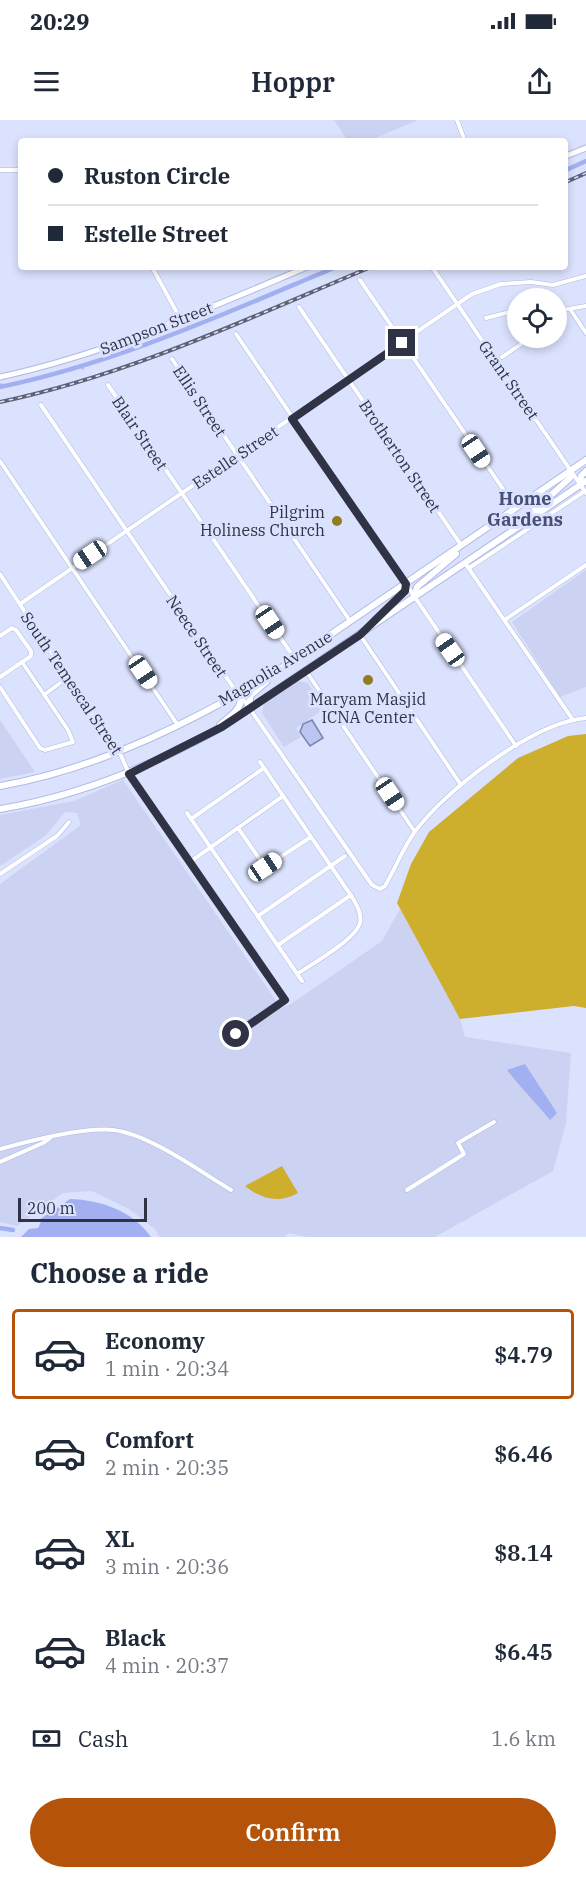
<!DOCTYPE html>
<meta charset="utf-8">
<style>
body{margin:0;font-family:"IBM Plex Serif",serif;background:#f2f2f3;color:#1f2937;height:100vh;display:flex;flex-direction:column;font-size:22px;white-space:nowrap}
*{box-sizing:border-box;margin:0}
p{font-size:20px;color:#747a83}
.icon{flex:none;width:33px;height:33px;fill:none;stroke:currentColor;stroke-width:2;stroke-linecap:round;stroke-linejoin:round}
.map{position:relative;height:1117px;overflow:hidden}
.drawer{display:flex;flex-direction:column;background:#fff;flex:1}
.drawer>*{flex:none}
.hud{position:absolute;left:18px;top:18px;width:550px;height:132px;border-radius:6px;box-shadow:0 3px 9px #0003;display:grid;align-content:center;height:132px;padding:0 30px;background:#fff}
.buttons{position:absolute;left:507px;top:168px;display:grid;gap:12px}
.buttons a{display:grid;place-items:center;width:60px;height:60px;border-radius:50%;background:#fff;box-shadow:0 3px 9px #0003;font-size:30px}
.scale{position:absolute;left:18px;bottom:15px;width:129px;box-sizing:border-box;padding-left:6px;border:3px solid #2f3345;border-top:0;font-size:16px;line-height:21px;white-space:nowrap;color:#2f3345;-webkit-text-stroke:4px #dbe2fd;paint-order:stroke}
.end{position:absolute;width:27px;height:27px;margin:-14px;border:8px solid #2f3345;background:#fff;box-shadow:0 0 0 3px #fff}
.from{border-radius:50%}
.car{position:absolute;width:18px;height:36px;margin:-18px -9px;border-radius:8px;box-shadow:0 0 4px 2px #0007;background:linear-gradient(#fff 24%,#345 0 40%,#fff 0 76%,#345 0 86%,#fff 0)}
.hud b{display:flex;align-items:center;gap:21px;height:57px;font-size:22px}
.hud b+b{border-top:2px solid #e0e1e3}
.hud i{width:15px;height:15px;background:#1f2937}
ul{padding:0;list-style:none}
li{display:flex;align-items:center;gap:18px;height:90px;margin:0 12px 9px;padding:0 18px;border:3px solid transparent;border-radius:6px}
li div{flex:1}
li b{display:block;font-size:22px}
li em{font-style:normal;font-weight:600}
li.current{border-color:#b45309}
li>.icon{width:54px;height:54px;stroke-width:1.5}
h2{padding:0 30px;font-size:27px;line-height:72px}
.pay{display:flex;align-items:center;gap:15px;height:66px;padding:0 30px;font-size:22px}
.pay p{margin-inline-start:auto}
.primary-button{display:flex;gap:12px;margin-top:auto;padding:12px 30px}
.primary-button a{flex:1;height:69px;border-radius:36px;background:#b45309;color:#fff;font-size:24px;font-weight:600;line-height:69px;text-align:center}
.status{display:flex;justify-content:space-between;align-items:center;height:42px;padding:0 30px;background:#fff;direction:ltr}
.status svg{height:16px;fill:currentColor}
header{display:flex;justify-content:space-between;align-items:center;height:78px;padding:0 30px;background:#fff;font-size:27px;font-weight:600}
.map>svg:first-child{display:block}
</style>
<div class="status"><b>20:29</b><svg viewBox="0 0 49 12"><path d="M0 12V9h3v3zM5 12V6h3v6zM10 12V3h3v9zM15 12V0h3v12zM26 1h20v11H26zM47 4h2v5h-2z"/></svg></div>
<header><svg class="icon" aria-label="menu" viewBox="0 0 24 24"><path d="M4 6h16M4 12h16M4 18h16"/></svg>Hoppr<svg class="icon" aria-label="share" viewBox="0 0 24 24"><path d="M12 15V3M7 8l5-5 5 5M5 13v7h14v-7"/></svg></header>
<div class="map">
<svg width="586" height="1117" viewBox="0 0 586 1117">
<rect width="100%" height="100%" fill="#dbe2fd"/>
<!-- built -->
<g fill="#cbd2f2">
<polygon points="334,0 418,0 368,21 348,21"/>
<polygon points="586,450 586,567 560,577 512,502"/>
<polygon points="297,561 308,563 324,589 296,608 301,617 284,627 262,593 264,584"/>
<polygon points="0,600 35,652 0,659"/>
<polygon points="123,660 281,888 291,884 382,821 400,789 460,899 465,917 571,933 566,1003 553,1051 435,1117 308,1117 288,1113 285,1117 160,1117 155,1109 129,1089 92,1071 63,1073 17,1106 0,1102 0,764 81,705 77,693 65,692 45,716 0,746 0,695 74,681"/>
</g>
<!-- green -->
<g fill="#cdae2d">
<polygon points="586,614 586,888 574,886 460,899 397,783 411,744 429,712 518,638 568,616"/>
<path d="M 282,1046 L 298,1073 C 279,1084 261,1079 245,1066 Z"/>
</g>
<!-- water -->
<g fill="#a2b0f1">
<path d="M 525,944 L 557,993 L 550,1000 C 536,983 521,968 507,950 Z"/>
<path d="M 70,1079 C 101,1080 133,1091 151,1117 L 21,1117 L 29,1109 L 38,1108 L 41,1102 L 39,1100 Z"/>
</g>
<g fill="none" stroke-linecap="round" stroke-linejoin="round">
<!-- stream -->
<g stroke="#a2b0f1" stroke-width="1.5">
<polyline points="188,206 189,208"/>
<polyline points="81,246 83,249"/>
<polyline points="0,264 1,267"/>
<polyline points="2,264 3,267"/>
</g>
<!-- canal -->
<g stroke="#a2b0f1" stroke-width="4.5">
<polyline points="566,50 586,41"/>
<path d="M 0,267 C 117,243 226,193 336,147"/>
<polyline points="0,1108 13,1110"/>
</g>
</g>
<!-- building -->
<polygon fill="#bac5f2" stroke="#7b84ae" stroke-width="1.5" points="312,600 323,618 310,626 300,612 303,604"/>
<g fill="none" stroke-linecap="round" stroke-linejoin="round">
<defs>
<g id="street">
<polyline points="457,0 465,21"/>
<polyline points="0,50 21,50"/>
<polyline points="152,147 181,200"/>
<polyline points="432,147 586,373"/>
<polyline points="360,160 516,388"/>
<polyline points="299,187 461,425"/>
<polyline points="570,189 586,213"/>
<polyline points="556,191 586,186"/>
<polyline points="486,198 518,190"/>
<polyline points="236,214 516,626"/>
<polyline points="502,237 530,218"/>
<polyline points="172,239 350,501"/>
<polyline points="108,265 295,539"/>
<path d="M 41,285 L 233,567 L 239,573 L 372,765 L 380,769 L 385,766 C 395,749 402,730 414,713 C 445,670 532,603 586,598"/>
<polyline points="0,341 177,604"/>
<polyline points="465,443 573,600"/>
<polyline points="469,448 585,371"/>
<polyline points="0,454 113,626 119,631 129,654 285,881 236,914"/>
<polyline points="20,484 472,174 501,164 531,162 553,165 586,156"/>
<polyline points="506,499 586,445"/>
<polyline points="360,515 461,665"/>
<polyline points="0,516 12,508 16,510 31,531 31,536 0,557"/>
<polyline points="306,551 415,712"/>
<polyline points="0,567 40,628 45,630 73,622 68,610 22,542"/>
<polyline points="44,575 68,557"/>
<path d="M 260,642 L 352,777 C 357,785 362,794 360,803 C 355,820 312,844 297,854"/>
<polyline points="187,693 302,861"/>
<polyline points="191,699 264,648"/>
<polyline points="238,708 270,754"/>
<polyline points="190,742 283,676"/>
<polyline points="265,747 311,717"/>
<polyline points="0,754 57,716 69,702"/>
<polyline points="258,796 345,736"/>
<polyline points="278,825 351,775"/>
<path d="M 0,1029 C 29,1021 85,1007 113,1010 C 147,1013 201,1052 231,1070"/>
<polyline points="0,1042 43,1023 50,1018"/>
<polyline points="407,1070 464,1034 458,1023 494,1002"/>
</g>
<g id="secondary">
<polyline points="566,36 586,28"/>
<path d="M 0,257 C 107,234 207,189 307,147"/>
</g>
<g id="primary">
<polyline points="580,365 581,356 586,351"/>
<polyline points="529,395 570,358 571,351"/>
<polyline points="414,477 417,467 456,434"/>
<polyline points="373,502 405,471 406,464"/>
<polyline points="250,588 250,576 267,561"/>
<path d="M 220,605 C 230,596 246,587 239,573"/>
<path d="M 0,666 C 99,649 202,598 286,545 L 586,340"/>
<path d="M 0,689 C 80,676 152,646 222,607 L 586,361"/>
</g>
</defs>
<!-- street casing -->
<use href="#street" stroke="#afb9e6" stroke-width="5"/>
<!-- secondary casing -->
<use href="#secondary" stroke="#afb9e6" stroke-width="7"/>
<!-- primary casing -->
<use href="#primary" stroke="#afb9e6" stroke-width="8"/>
<!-- street -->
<use href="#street" stroke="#fff" stroke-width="4"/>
<!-- secondary -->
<use href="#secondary" stroke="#fff" stroke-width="5"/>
<!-- primary -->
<use href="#primary" stroke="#fff" stroke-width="6"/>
<defs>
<g id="rail">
<polyline points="566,62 586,53"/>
<path d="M 0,282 C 129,255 249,198 371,147"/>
</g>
</defs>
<!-- rail casing -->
<use href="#rail" stroke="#5d6276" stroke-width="4"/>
<!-- rail -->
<use href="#rail" stroke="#dbe2fd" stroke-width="1.5" stroke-dasharray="4.5" stroke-linecap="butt"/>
</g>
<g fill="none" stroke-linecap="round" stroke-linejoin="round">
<!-- route -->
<polyline stroke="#2f3345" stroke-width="8" points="236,914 285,880 129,654 222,607 360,515 405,471 406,464 292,299 402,223"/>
</g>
<!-- markers -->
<g fill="#917c22" stroke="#dbe2fd" stroke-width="2">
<circle cx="337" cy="401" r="6"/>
<circle cx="368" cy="560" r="6"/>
</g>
<g text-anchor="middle" stroke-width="6" stroke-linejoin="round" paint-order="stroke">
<!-- street labels -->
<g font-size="16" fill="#2f3345" stroke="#dbe2fd">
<text transform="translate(156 208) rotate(-21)" y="6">Sampson Street</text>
<text transform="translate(509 260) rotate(55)" y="6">Grant Street</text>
<text transform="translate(200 281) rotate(56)" y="6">Ellis Street</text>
<text transform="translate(140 313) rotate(56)" y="6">Blair Street</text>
<text transform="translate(400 336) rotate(56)" y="6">Brotherton Street</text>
<text transform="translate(235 337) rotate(-34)" y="6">Estelle Street</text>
<text transform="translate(197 516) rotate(56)" y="6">Neece Street</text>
<text transform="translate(275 548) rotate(-31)" y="6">Magnolia Avenue</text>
<text transform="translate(72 563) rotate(56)" y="6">South Temescal Street</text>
</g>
<!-- poi labels -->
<g font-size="16" fill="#2f3345" stroke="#dbe2fd" text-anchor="end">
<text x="325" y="398">Pilgrim<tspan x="325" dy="18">Holiness Church</tspan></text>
<text x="368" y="585" text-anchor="middle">Maryam Masjid<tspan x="368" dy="18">ICNA Center</tspan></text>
</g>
<!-- neighbourhood labels -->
<g font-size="18" font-weight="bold" fill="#474f76" stroke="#dbe2fd">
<text x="525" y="385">Home<tspan x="525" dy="21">Gardens</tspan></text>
</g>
</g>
</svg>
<div class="buttons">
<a><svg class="icon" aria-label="locate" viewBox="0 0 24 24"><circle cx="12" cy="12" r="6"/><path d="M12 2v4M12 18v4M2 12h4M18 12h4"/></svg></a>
</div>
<div class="scale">200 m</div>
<i class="end from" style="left:236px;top:914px"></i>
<i class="end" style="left:402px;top:223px"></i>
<i class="car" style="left:476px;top:331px;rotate:146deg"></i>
<i class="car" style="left:90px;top:435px;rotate:236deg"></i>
<i class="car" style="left:270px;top:502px;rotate:146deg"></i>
<i class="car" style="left:450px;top:530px;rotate:325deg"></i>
<i class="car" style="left:143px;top:552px;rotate:146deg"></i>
<i class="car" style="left:390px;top:674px;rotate:146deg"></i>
<i class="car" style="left:265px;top:747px;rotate:56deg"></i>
<div class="hud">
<b><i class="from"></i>Ruston Circle</b>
<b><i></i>Estelle Street</b>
</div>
</div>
<section class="drawer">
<h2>Choose a ride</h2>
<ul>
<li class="current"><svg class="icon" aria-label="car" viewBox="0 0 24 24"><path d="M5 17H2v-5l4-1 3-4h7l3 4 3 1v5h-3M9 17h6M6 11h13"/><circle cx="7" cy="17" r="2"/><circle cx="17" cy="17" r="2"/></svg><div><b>Economy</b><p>1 min · 20:34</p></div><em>$4.79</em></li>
<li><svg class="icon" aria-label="car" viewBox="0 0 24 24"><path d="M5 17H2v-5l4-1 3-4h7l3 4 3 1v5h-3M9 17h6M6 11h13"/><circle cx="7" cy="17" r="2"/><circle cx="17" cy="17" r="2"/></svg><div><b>Comfort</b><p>2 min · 20:35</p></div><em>$6.46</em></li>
<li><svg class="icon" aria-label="car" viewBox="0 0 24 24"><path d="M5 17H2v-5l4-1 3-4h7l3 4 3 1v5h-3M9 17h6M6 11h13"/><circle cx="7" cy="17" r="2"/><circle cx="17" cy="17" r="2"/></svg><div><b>XL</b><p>3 min · 20:36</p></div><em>$8.14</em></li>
<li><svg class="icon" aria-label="car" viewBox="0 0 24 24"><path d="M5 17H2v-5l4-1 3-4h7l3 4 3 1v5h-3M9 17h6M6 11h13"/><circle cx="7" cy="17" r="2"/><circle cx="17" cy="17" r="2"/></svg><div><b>Black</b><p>4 min · 20:37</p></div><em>$6.45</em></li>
</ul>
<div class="pay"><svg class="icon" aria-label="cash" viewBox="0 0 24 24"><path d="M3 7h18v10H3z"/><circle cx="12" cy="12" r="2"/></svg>Cash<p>1.6 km</p></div>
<div class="primary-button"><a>Confirm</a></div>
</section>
